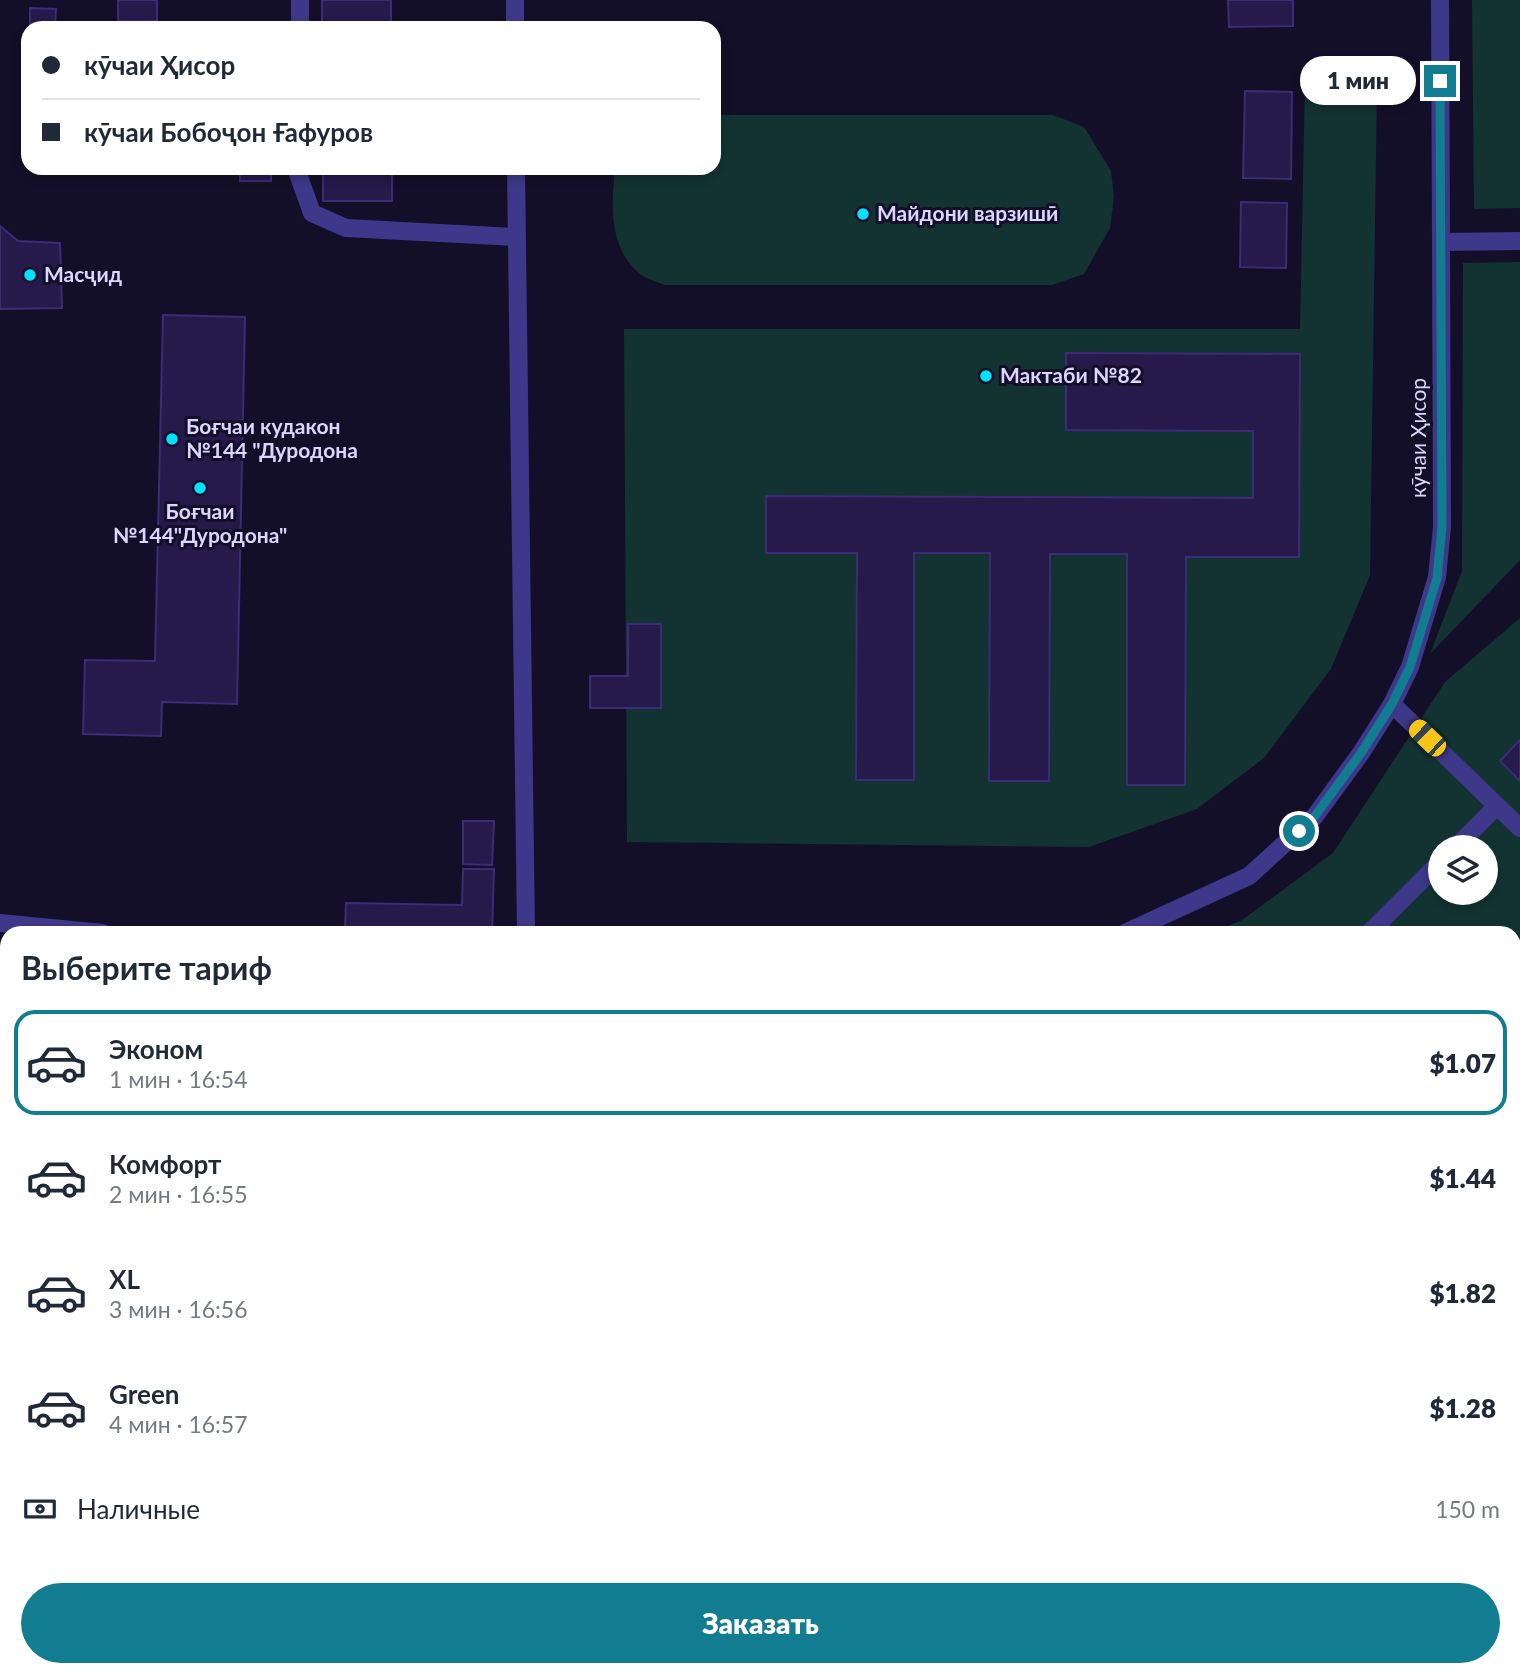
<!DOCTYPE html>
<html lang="ru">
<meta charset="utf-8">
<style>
body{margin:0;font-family:Lato,sans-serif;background:#f6f6f7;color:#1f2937;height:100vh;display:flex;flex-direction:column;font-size:26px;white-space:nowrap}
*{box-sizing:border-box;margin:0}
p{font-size:23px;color:#747a83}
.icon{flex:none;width:38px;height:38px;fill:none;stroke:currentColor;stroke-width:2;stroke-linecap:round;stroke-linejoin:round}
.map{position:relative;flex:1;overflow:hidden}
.drawer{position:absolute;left:0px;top:926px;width:1521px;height:751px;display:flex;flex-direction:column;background:#fff;border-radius:21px 21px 0 0;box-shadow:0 4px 10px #0003}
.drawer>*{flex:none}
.top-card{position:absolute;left:21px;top:21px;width:700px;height:154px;border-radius:21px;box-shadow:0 4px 10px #0003;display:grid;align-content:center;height:154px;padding:0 21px;background:#fff}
.tools{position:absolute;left:1428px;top:835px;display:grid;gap:14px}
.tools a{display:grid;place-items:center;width:70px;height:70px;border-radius:50%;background:#fff;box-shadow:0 4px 10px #0003;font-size:35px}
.end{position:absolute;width:32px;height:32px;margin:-16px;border:9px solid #127c91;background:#fff;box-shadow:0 0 0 4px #fff}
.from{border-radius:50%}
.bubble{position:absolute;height:49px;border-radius:24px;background:#fff;box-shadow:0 4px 10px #0003;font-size:23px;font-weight:800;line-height:49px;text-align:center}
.car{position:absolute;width:21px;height:42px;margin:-21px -10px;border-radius:9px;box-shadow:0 0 5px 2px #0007;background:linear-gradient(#f5c518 24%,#345 0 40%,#f5c518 0 76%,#345 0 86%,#f5c518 0)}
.top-card b{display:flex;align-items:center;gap:24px;height:66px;font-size:26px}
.top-card b+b{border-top:2px solid #e0e1e3}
.top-card i{width:18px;height:18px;background:#1f2937}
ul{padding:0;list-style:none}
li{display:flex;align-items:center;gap:21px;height:105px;margin:0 14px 10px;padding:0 7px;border:4px solid transparent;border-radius:21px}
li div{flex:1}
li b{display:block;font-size:26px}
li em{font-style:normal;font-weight:800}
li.current{border-color:#127c91}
li>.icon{width:63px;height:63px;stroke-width:1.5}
h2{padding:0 21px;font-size:32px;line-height:84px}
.pay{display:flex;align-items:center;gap:18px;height:77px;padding:0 21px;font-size:26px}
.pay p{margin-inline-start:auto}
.action{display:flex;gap:14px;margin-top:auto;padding:14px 21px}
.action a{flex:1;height:80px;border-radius:42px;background:#127c91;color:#fff;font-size:28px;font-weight:800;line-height:80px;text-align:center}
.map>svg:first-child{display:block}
</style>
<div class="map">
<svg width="1520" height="1676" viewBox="0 0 1520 1676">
<rect width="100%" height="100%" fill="#140f28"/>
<!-- green -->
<g fill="#123332" fill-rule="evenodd">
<polygon points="1472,0 1520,0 1520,208 1474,209"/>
<polygon points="1305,84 1377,84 1370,575 1331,669 1264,758 1197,809 1089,847 627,842 624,329 1300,329"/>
<path d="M 714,115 L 1053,115 L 1084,127 L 1111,171 L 1114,197 L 1110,228 L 1084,274 L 1052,285 L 665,285 C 657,282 647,279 640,274 C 609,249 611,206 615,171 L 616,168 L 714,168 Z"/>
<polygon points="1520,262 1520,560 1430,654 1462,571 1463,263"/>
<path d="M 1520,618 L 1520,1676 L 1483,1676 L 1483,1670 L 1514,1670 L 1514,933 L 1212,933 L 1242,920 L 1333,853 L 1445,682 ZM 1440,847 L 1486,847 L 1486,892 L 1440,892 Z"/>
<polygon points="0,959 7,966 7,1670 515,1670 515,1676 0,1676"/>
<polygon points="605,1670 1427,1670 1428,1676 605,1676"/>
</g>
<!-- building -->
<g fill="#251a4a" stroke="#3c2b77" stroke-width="2">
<rect x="118" y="0" width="39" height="21"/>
<rect x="322" y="0" width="69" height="28"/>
<polygon points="1228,0 1293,0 1293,26 1229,27"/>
<polygon points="30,8 56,9 55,28 30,28"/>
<polygon points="1245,91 1292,92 1291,179 1243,178"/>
<rect x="240" y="168" width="31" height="13"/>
<rect x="323" y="168" width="69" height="33"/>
<polygon points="1241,202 1287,203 1286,268 1240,267"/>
<polygon points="0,226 18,241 60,243 62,308 0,309"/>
<polygon points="163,315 245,317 237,704 162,702 161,736 83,734 85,660 155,661"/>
<polygon points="1066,353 1300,354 1299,557 1186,557 1185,785 1127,785 1127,554 1050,554 1049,781 989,781 990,553 914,553 914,780 856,780 857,553 766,553 766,496 1253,498 1253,431 1066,430"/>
<polygon points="628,624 661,624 661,708 590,708 590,676 628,676"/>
<polygon points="1520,740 1520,781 1500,761"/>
<polygon points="463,821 494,821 492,865 463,864"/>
<polygon points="463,869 494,869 492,933 345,930 346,903 462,905"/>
<polygon points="1514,1018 1520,1025 1520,1116 1514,1110"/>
<polygon points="0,1172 7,1179 7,1276 0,1269"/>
<polygon points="0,1584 7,1593 7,1662 0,1662"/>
<polygon points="0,1662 7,1662 7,1670 26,1670 26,1676 0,1676"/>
<polygon points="217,1670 327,1670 327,1671 291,1671 291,1676 264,1676 264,1672 217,1672"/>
<rect x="512" y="1670" width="64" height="6"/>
<rect x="740" y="1670" width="111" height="6"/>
<rect x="1003" y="1670" width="48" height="6"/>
<rect x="1095" y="1670" width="70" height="6"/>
</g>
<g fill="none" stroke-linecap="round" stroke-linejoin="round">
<!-- minor -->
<g stroke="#3d3889" stroke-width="18">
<polyline points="515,0 515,28"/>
<polyline points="1440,0 1441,242"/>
<polyline points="300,28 300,0"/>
<polyline points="298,168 298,174 312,213 346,228 516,237"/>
<polyline points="516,168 526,933"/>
<polyline points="1392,704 1520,828"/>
<polyline points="1456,847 1497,806"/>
<polyline points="0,923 103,933"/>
<polyline points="1125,933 1249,876 1315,816 1361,753 1392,704 1410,667 1437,577 1442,527 1441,242 1520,241"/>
<polyline points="1369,933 1440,862"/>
<polyline points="1514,1171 1520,1178"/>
<polyline points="0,1331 7,1338"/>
<polyline points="0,1483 7,1490"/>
<polyline points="108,1670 108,1676"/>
<polyline points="205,1670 206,1676"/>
<polyline points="485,1670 485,1676"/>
<polyline points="1072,1670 1072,1676"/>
<polyline points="1301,1670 1301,1676"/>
<polyline points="712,1676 713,1670"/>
</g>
</g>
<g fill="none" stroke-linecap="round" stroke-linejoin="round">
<!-- route -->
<polyline stroke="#127c91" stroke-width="9" points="1299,831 1315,816 1361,753 1392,704 1410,667 1437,578 1442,527 1440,81"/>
</g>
<!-- markers -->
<g fill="#02e1ff" stroke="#140f28" stroke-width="2.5">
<circle cx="863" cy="214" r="7"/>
<circle cx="30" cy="275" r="7"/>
<circle cx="986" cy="376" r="7"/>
<circle cx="172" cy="439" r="7"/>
<circle cx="200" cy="488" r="7"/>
</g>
<g text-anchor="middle" stroke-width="6" stroke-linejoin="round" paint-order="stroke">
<!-- poi labels -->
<g font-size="21" font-weight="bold" fill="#dcd6ff" stroke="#140f28" text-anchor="start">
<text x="877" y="221">Майдони варзишӣ</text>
<text x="44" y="282">Масҷид</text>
<text x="1000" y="383">Мактаби №82</text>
<text x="186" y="434">Боғчаи кудакон<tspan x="186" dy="24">№144 "Дуродона</tspan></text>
<text x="200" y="519" text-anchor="middle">Боғчаи<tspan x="200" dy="24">№144"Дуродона"</tspan></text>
</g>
<!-- street labels -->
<g font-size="21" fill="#dcd6ff" stroke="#140f28">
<text transform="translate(1419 438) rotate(-90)" y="7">кӯчаи Ҳисор</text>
</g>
</g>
</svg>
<div class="tools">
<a><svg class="icon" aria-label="layers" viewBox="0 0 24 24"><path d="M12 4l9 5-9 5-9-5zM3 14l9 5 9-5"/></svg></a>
</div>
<i class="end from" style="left:1299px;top:831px"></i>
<i class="end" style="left:1440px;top:81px"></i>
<div class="bubble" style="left:1300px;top:56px;width:116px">1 мин</div>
<i class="car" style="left:1427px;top:738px;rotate:314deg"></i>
<div class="top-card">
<b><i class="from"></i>кӯчаи Ҳисор</b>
<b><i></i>кӯчаи Бобоҷон Ғафуров</b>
</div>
<section class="drawer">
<h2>Выберите тариф</h2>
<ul>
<li class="current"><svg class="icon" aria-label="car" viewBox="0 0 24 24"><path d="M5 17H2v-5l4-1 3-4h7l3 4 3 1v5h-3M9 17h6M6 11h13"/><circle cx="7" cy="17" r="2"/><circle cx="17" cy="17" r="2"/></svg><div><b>Эконом</b><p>1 мин · 16:54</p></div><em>$1.07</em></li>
<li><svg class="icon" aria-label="car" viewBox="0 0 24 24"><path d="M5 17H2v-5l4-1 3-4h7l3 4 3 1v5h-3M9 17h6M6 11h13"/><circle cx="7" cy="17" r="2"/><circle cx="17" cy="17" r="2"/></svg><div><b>Комфорт</b><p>2 мин · 16:55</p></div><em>$1.44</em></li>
<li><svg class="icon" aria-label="car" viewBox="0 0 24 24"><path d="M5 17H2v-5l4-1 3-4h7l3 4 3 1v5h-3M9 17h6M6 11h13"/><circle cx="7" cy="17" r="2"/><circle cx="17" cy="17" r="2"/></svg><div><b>XL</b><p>3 мин · 16:56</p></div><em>$1.82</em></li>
<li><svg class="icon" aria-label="car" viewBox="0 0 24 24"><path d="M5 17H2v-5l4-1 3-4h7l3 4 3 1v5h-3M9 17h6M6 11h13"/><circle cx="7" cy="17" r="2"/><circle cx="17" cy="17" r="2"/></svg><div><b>Green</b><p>4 мин · 16:57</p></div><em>$1.28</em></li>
</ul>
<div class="pay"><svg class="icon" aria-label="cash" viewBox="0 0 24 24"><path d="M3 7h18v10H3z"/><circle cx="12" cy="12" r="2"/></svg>Наличные<p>150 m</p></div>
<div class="action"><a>Заказать</a></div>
</section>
</div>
